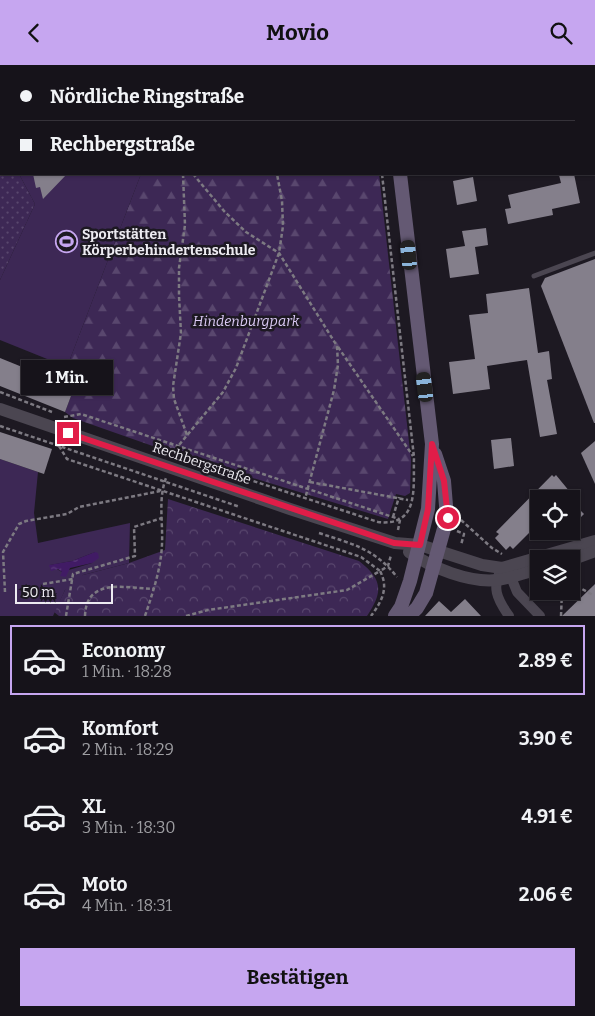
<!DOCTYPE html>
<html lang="de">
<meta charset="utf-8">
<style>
body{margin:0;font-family:Bitter,serif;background:#1f1c23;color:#f1f3f6;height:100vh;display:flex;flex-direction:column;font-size:19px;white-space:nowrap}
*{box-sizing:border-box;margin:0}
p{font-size:16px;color:#9e9ea2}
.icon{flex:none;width:28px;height:28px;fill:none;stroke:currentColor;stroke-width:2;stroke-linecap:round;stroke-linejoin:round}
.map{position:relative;height:551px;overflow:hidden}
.details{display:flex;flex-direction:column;background:#16131a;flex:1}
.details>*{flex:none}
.guide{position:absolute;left:0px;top:0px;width:595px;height:110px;box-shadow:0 1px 4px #0004,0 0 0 1px #353239;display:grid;align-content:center;height:110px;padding:0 20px;background:#16131a}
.tools{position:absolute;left:530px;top:425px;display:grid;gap:10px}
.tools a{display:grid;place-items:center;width:50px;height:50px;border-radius:0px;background:#16131a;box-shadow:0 1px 4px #0004,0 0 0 1px #353239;font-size:25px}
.scale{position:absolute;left:15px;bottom:12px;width:98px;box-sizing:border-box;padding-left:5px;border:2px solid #edebf1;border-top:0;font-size:14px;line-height:18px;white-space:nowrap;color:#edebf1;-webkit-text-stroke:4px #1d1922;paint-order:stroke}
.end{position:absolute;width:22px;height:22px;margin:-11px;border:6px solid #e11d48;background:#fff;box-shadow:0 0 0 2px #fff}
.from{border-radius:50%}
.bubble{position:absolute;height:35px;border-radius:0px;background:#16131a;box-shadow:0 1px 4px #0004,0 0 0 1px #353239;font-size:16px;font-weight:700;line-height:35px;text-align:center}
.car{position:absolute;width:15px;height:30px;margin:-15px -8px;border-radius:6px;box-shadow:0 0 4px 1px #0007;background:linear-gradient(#222 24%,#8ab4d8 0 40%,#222 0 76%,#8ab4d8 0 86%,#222 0)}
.guide b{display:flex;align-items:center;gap:18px;height:48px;font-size:19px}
.guide b+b{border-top:1px solid #353239}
.guide i{width:12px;height:12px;background:#f1f3f6}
ul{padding:9px 0 0;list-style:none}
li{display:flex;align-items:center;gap:15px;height:70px;margin:0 10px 8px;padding:0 10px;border:2px solid transparent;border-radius:0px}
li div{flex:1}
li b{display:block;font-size:19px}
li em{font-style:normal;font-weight:700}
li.on{border-color:#c6a6f0}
li>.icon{width:45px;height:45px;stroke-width:1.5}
.cta{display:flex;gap:10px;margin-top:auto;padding:10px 20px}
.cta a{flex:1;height:58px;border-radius:0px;background:#c6a6f0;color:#111;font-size:20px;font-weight:700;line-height:58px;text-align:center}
header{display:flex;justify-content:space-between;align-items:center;height:65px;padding:0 20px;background:#c6a6f0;color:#111;font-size:22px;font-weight:700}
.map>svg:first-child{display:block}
</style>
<header><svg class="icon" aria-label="back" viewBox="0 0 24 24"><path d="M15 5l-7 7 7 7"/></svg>Movio<svg class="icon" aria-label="search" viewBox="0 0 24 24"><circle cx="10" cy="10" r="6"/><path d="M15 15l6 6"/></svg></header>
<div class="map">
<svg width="595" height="551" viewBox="0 0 595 551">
<defs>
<pattern id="grass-dots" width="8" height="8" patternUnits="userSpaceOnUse" patternTransform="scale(1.25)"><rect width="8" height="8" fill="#3d2855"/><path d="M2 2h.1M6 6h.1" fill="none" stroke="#59476e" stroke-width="1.8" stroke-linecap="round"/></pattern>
<pattern id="forest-firs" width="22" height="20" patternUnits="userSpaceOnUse" patternTransform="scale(1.25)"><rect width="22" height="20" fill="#3d2855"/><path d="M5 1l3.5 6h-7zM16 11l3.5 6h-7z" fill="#59476e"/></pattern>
<pattern id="park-crowns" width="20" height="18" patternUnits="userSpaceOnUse" patternTransform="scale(1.25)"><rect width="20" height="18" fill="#3d2855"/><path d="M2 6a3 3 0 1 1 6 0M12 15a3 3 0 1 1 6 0" fill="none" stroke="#59476e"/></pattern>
<pattern id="water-ripples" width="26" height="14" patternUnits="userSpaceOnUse" patternTransform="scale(1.25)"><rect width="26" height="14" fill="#411b65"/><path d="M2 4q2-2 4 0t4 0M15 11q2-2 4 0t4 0" fill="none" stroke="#5d3c7c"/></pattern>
</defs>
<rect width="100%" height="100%" fill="#1d1922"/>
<!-- grass -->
<polygon fill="url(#grass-dots)" points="0,0 159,0 1,1 1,109 19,109 35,139 0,215"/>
<!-- forest -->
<g fill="url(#forest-firs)">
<polygon points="169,0 365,0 365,1 168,1"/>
<polygon points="141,109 379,109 411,395 410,428 405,431 396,429 388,454 184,392 73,353 65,347 74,323 67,302"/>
</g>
<!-- park -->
<path fill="url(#park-crowns)" d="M 168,434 L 359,496 C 382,514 384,526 367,551 L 59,551 L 54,547 L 65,525 L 83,510 L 129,498 L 165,485 Z"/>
<!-- garden -->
<g fill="#3d2855" fill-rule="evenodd">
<polygon points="19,109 141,109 67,302 0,275 0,215 35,139"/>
<path d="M 0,394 L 38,407 L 34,448 L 38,478 L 130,458 L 129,498 L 83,510 L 78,522 L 65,525 L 53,551 L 0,551 ZM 95,487 L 92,498 L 62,507 L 50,500 L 72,496 Z"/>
</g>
<!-- water -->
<polygon fill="url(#water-ripples)" points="95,487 98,488 99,493 92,498 70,503 66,512 60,511 62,507 58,504 51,506 49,500 72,496"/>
<!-- building -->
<g fill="#847f8b">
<polygon points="33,109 67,109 43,134 40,122 36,123"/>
<polygon points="574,109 580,138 552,144 553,150 508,159 505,144 511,143 508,130 561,118 559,110"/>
<polygon points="473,112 477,136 457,140 453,116"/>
<polygon points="486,163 488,180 475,182 479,209 450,213 446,184 465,181 462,166"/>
<polygon points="595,194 595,358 594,358 541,221 545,213"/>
<polygon points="529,223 538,288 549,286 552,314 547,315 557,369 540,372 527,295 487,301 490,324 453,329 449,297 475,294 469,250 488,248 486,229"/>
<polygon points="0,293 74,323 65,347 0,321"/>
<polygon points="0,367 52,384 44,409 0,394"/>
<polygon points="511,373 514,401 494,404 491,375"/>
<polygon points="595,376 595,419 581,388"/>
<polygon points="552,410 554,412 556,410 570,427 563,434 539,434 539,458 513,484 510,481 506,485 495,473 499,469 496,467"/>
<polygon points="571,436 584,449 571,462"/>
<polygon points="595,519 595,551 562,551"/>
<polygon points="465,534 481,551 425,551 439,536 451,547"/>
</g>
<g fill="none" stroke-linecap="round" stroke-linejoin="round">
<!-- path -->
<g stroke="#7d7a82" stroke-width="2.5" stroke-dasharray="4 2.5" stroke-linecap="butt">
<polyline points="103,0 104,1"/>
<polyline points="368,0 368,1"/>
<polyline points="91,1 92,0"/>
<polyline points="162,1 163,0"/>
<polyline points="260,1 260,0"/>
<polyline points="594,16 595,16"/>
<polyline points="594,68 595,67"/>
<polyline points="0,91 1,90"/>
<polyline points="183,109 185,160 179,203 179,231 181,268 173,321 174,334 187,370"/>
<polyline points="193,109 224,146 246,167 279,188 337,281 338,300 334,325 305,434"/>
<polyline points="338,282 413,391"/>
<polyline points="0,327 52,347"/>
<polyline points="64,352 81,349 399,454"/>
<polyline points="0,361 240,442"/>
<polyline points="59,381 67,394 361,492 380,506 388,501 391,490"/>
<polyline points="175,392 179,380 223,327 236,303 279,188 283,161 282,136 277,109"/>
<path d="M 235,410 L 378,457 C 420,462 413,422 414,392 L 382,109"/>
<polyline points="310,417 408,435"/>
<polyline points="393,452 399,432"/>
<polyline points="461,455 492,483 502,489"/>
<polyline points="398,465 400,455"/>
<polyline points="457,466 464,469 461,480"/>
<path d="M 319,468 C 352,479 374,483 397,512"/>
<polyline points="571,518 593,530"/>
<polyline points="43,519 73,514"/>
<polyline points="5,527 3,487 19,459 26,456 67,449 79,442 160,426"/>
<polyline points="66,551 73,509 135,491 134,462 162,453"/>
<path d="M 85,551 C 86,512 126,523 154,524"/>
<path d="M 145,551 C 153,527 161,504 162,479 C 163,457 158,434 166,413"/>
<path d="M 186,551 L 208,545 L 347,525 L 380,506 C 389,523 382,536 371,551"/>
<polyline points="561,551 562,526"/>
</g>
<!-- service -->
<polyline stroke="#4b4651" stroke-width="5" points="534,211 595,188"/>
<!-- minor -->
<path stroke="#4b4651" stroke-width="10" d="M 509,551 C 497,534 491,522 502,503 L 511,512 L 517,527 L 540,551"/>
<!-- tertiary -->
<g stroke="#4b4651" stroke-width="12">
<polyline points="0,344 290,444 395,478 420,480 482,500 502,503 595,476"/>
<path d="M 409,487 C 432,503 469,518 497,515 C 511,513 525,508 539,504"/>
<polyline points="571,495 595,486"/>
</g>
<!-- secondary -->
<g stroke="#645973" stroke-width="14">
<polyline points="387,0 387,1"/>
<polyline points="395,551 401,542 410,516 428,444 432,379 400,109"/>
<polyline points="409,551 417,543 426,528 447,453 444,416 435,389"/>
</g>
</g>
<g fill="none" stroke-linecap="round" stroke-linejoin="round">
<!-- route -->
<polyline stroke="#e11d48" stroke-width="6" points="68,368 353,464 394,478 420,480 428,444 432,379 444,416 448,453"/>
</g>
<!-- icons -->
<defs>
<symbol id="stadium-ring" viewBox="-11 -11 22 22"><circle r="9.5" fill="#1d1922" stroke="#c6a6f0" stroke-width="1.5"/><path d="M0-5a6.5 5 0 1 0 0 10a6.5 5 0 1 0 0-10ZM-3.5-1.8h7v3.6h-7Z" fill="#c6a6f0"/></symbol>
</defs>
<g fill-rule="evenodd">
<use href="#stadium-ring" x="54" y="164" width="25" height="25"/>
</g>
<g text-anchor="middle" stroke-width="5" stroke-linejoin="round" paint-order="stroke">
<!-- poi labels -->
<g font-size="14" font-weight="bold" fill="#edebf1" stroke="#1d1922" text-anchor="start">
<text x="82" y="174">Sportstätten<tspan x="82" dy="16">Körperbehindertenschule</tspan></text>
</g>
<!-- park labels -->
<g font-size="14" font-style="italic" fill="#dccbf6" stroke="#1d1922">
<text x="246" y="261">Hindenburgpark</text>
</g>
<!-- street labels -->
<g font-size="14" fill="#edebf1" stroke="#1d1922">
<text transform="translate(202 398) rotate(19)" y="5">Rechbergstraße</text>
</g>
</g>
</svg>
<div class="tools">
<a><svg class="icon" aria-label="locate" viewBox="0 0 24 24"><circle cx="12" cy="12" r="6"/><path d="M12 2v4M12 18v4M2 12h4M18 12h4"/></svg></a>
<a><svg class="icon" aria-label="layers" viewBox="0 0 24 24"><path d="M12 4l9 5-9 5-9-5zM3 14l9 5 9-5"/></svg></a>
</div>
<div class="scale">50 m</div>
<i class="end from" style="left:448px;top:453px"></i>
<i class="end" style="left:68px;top:368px"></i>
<div class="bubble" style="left:21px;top:295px;width:92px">1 Min.</div>
<i class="car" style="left:409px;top:190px;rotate:354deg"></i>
<i class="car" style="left:425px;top:322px;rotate:353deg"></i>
<div class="guide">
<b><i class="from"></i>Nördliche Ringstraße</b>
<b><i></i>Rechbergstraße</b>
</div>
</div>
<section class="details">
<ul>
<li class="on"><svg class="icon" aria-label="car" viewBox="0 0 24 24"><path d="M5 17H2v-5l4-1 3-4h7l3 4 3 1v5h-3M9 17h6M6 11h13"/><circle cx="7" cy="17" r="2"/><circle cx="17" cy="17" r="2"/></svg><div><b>Economy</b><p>1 Min. · 18:28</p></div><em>2.89 €</em></li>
<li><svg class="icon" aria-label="car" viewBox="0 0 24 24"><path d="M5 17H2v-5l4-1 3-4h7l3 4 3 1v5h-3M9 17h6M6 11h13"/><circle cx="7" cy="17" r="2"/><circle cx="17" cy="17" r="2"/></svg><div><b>Komfort</b><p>2 Min. · 18:29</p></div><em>3.90 €</em></li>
<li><svg class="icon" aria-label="car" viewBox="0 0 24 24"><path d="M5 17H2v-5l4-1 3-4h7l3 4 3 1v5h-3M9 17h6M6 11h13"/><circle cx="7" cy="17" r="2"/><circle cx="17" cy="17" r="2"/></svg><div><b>XL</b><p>3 Min. · 18:30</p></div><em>4.91 €</em></li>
<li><svg class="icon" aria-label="car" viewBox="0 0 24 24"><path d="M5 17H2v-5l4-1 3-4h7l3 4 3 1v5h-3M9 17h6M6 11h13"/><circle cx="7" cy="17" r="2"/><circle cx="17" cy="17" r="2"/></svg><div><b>Moto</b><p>4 Min. · 18:31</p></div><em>2.06 €</em></li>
</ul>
<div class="cta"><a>Bestätigen</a></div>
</section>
